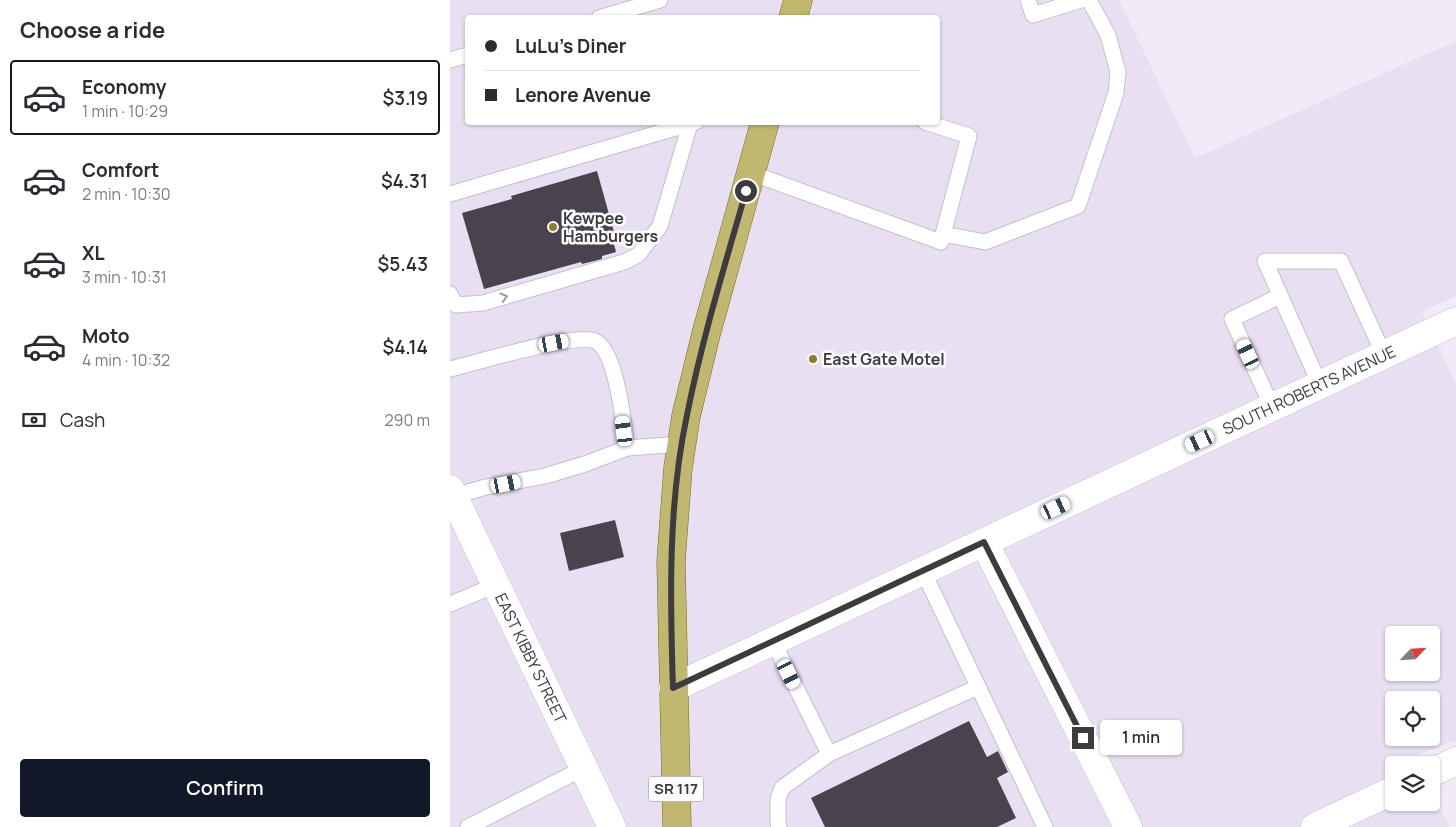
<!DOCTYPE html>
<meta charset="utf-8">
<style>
body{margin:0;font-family:Manrope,sans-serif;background:#f2f2f3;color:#2b2b33;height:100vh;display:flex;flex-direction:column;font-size:19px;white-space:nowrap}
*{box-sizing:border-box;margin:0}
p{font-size:16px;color:#7c7c81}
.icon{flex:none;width:28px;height:28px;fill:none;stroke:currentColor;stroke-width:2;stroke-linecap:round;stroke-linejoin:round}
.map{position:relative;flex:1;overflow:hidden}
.sheet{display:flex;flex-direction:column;background:#fff;width:450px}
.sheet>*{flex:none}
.banner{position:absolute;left:15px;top:15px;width:475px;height:110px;border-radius:5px;box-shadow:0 1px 4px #0004;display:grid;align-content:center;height:110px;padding:0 20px;background:#fff}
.needle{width:32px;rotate:65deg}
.buttons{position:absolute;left:935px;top:626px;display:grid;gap:10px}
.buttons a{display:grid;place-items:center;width:55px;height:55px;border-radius:5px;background:#fff;box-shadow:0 1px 4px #0004;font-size:25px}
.end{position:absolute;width:22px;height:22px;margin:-11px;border:6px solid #3e3b40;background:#fff;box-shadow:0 0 0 2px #fff}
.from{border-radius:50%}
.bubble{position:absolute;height:35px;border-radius:5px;background:#fff;box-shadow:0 1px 4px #0004;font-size:16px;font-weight:600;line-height:35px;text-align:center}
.car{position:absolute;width:15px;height:30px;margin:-15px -8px;border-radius:6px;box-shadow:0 0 4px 1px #0007;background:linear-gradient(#fff 24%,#345 0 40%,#fff 0 76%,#345 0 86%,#fff 0)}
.banner b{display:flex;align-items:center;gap:18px;height:48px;font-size:19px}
.banner b+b{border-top:1px solid #e1e1e2}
.banner i{width:12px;height:12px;background:#2b2b33}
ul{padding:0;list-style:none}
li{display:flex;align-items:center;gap:15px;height:75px;margin:0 10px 8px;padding:0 10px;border:2px solid transparent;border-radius:5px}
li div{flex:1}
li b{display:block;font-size:19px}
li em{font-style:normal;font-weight:600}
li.active{border-color:#111827}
li>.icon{width:45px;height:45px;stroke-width:1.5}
h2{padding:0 20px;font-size:22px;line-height:60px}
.pay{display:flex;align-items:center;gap:12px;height:55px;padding:0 20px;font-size:19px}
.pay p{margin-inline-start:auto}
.primary-button{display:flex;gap:10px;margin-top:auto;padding:10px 20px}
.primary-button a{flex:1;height:58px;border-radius:5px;background:#111827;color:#fff;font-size:20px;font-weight:600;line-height:58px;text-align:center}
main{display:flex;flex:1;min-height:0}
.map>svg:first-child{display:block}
</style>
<main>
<section class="sheet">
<h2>Choose a ride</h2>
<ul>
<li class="active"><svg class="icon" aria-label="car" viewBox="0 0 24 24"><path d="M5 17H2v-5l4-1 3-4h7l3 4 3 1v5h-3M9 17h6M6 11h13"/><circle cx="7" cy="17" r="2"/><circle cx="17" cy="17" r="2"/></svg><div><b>Economy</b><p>1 min · 10:29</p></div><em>$3.19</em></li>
<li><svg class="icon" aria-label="car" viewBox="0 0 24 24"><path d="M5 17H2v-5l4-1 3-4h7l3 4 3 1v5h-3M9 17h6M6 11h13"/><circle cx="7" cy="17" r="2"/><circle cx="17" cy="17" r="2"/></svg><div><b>Comfort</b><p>2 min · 10:30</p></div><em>$4.31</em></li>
<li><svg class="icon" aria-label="car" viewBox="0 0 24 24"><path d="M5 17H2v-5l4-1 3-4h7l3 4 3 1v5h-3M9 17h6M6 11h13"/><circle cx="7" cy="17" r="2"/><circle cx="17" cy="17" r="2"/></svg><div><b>XL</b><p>3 min · 10:31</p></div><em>$5.43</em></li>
<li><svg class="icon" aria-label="car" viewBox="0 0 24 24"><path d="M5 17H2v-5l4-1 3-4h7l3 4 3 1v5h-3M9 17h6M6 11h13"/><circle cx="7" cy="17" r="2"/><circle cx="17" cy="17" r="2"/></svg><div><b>Moto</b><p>4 min · 10:32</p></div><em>$4.14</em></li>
</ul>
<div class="pay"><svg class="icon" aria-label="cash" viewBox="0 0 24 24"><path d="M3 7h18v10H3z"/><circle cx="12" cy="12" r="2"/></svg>Cash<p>290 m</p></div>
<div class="primary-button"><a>Confirm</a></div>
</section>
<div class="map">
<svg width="1006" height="827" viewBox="0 0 1006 827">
<rect width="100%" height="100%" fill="#f1ebf8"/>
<!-- built -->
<path fill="#e8dff2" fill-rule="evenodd" d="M 0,0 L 669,0 L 745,158 L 1006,41 L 1006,296 L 972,312 L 1006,384 L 1006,740 L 964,756 L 968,765 L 944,765 L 944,802 L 981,802 L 981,791 L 1000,827 L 0,827 ZM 18,18 L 488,18 L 488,122 L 18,122 ZM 944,635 L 981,635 L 981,672 L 944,672 ZM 944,700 L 981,700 L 981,738 L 944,738 Z"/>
<!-- building -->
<g fill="#48434d">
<polygon points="147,171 164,232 161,233 166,252 152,256 152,259 132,264 131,262 34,289 12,213 62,199 61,196"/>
<polygon points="165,520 174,557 119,571 110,533"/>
<polygon points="519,721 537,757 548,751 558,772 547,778 566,818 547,827 375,827 361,798"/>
</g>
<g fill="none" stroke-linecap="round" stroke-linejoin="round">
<defs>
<g id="lane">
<polyline points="578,0 583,15 631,0"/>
<polyline points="149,18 210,0"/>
<polyline points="0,60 18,55"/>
<polyline points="301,173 491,242 519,136 475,122"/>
<polyline points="0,194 246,122"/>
<polyline points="493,234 535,242 628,206 666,93 668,72 658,35 639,0"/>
<polyline points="0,294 6,305 33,303 174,262 188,255 210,226 240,124"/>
<path d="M 0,369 C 25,363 127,332 145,341 C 167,351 174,426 177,448"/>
<polyline points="870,385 815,261 891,261 934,355"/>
<polyline points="822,407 782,319 830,296"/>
<polyline points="4,496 36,487 95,476 135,464 177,448 232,444"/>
<polyline points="473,571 595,827"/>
<polyline points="0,604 46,585"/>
<polyline points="323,641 379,754 528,687"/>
<polyline points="18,827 134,768"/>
<polyline points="329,827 328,823 328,799 332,788 379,754"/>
</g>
<g id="street">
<polyline points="534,542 678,827"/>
<polyline points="223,688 1006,321"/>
<polyline points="981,773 1006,761"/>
<polyline points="865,827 944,790"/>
</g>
<polyline id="secondary" points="0,489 162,827"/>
<g id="primary">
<polyline points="343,18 348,0"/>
<polyline points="227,827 221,561 228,468 236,416 256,334 315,122"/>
</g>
</defs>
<!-- lane casing -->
<use href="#lane" stroke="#c5bfcb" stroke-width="17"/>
<!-- street casing -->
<use href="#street" stroke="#c5bfcb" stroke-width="29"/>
<!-- secondary casing -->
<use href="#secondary" stroke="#c5bfcb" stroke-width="29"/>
<!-- primary casing -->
<use href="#primary" stroke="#776d20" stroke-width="29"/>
<!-- lane -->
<use href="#lane" stroke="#fff" stroke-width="15"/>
<!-- street -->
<use href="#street" stroke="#fff" stroke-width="28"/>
<!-- secondary -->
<use href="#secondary" stroke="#fff" stroke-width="28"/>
<!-- primary -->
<use href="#primary" stroke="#c0b86e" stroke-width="28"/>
</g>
<!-- one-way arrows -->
<defs><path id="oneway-chevron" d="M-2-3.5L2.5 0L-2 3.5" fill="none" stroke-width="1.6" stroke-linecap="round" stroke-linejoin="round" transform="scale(1.25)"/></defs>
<use stroke="#9e9da0" href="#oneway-chevron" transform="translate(54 297) rotate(-16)"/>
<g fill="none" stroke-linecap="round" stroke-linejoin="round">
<!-- route -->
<path stroke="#3e3b40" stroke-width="6" d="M 296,191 C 275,265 252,339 237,415 C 218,504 220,597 223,688 L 534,542 L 633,738"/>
</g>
<!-- markers -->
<g fill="#8a7f26" stroke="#fcfbfd" stroke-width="2">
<circle cx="103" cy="227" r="5"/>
<circle cx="363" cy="359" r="5"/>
</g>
<g text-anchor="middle" stroke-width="5" stroke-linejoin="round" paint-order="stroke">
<!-- shield labels -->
<rect fill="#fcfbfd" stroke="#777579" stroke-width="1" x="198.5" y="776.5" width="55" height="25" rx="4"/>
<g font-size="15" font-weight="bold" fill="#3e3b40">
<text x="226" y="794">SR 117</text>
</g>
<!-- poi labels -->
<g font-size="16" font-weight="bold" fill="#3e3b40" stroke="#fcfbfd" text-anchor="start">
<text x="113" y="224">Kewpee<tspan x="113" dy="18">Hamburgers</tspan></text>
<text x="373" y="365">East Gate Motel</text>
</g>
<!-- street labels -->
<g font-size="16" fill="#3e3b40" stroke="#fcfbfd">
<text transform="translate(859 390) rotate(-25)" y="6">SOUTH ROBERTS AVENUE</text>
<text transform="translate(81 658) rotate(64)" y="6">EAST KIBBY STREET</text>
</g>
</g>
</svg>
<div class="buttons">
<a><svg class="needle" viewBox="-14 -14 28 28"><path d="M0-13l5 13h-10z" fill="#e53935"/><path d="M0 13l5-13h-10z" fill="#7c7c81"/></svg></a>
<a><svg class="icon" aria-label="locate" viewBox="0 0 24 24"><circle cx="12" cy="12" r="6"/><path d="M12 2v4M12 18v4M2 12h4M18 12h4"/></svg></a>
<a><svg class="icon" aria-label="layers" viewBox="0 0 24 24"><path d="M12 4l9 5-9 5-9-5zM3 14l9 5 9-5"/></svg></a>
</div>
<i class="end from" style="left:296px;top:191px"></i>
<i class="end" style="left:633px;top:738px"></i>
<div class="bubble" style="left:650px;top:720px;width:82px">1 min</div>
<i class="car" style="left:104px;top:343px;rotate:80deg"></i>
<i class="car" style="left:798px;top:354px;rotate:335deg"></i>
<i class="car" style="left:174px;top:431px;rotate:353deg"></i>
<i class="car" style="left:750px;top:441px;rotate:245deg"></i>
<i class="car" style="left:56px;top:484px;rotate:79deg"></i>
<i class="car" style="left:606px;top:508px;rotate:65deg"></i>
<i class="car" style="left:339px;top:674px;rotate:154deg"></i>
<div class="banner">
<b><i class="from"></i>LuLu's Diner</b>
<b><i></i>Lenore Avenue</b>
</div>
</div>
</main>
